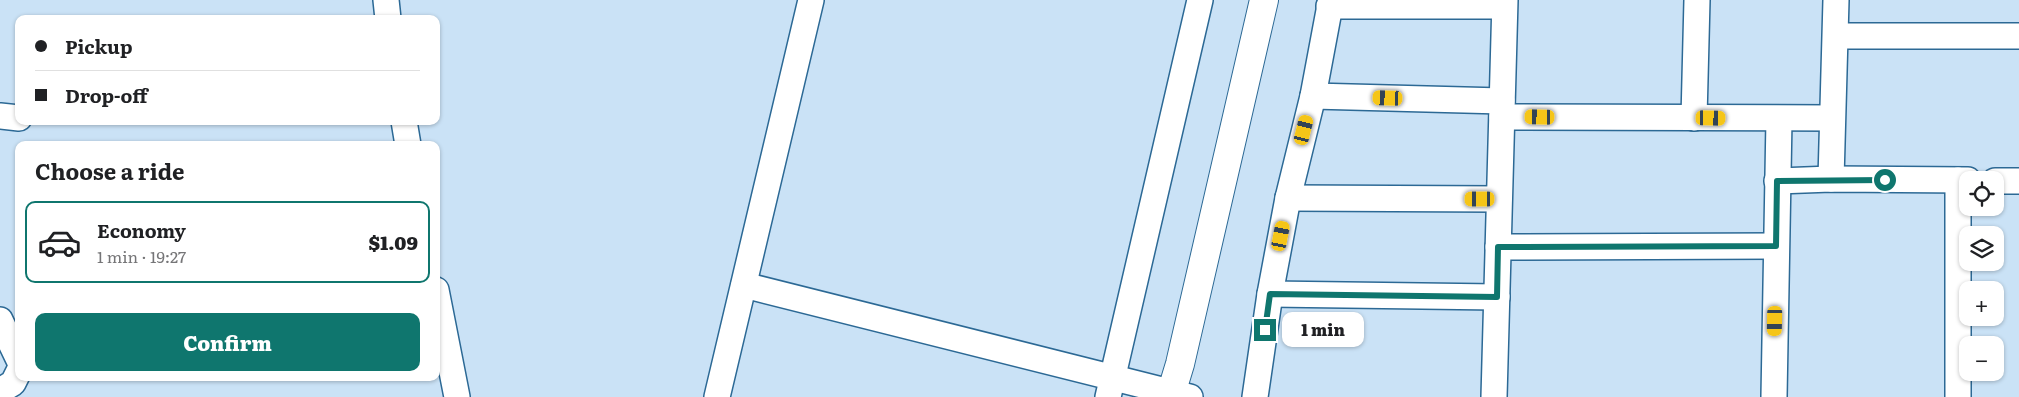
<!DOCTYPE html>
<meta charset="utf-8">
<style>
body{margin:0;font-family:Literata,serif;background:#f6f6f6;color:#202124;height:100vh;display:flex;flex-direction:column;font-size:19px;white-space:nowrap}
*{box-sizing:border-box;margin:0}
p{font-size:16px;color:#757577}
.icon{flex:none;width:28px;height:28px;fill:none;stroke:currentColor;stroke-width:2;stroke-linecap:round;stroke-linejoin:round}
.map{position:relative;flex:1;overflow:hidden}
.details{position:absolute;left:15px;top:141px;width:425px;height:240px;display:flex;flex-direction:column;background:#fff;border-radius:10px;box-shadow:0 1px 4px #0004}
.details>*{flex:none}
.guide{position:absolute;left:15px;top:15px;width:425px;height:110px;border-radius:10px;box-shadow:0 1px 4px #0004;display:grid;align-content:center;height:110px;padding:0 20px;background:#fff}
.tools{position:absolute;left:1959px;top:171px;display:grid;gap:10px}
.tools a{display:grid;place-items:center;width:45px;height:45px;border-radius:10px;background:#fff;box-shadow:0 1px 4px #0004;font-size:25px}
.end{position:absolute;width:22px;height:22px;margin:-11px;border:6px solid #0f766e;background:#fff;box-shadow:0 0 0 2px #fff}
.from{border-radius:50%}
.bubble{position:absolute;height:35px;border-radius:10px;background:#fff;box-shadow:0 1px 4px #0004;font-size:16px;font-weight:800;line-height:35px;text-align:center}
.car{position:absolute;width:15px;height:30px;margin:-15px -8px;border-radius:6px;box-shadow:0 0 4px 1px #0007;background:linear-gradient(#f5c518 24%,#345 0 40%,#f5c518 0 76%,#345 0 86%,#f5c518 0)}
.guide b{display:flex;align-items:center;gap:18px;height:48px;font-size:19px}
.guide b+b{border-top:1px solid #e0e0e0}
.guide i{width:12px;height:12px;background:#202124}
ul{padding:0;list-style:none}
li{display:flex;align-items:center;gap:15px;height:82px;margin:0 10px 8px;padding:0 10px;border:2px solid transparent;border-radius:10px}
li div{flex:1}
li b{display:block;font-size:19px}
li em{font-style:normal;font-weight:800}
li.on{border-color:#0f766e}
li>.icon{width:45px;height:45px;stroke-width:1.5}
h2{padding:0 20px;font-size:22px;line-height:60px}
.button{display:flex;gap:10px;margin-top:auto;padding:10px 20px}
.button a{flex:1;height:58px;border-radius:10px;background:#0f766e;color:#fff;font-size:20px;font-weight:800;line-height:58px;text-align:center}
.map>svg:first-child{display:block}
</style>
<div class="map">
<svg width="2019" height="397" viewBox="0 0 2019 397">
<rect width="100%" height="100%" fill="#cae2f6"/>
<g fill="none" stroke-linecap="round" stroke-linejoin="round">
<defs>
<g id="street">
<polyline points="386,0 388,19"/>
<polyline points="1329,6 1504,6"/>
<polyline points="1836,36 2019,36"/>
<polyline points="1313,96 1502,101"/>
<polyline points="0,116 19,118"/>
<polyline points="1502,117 1832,118"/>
<polyline points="1694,118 1697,0"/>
<polyline points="404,121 408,145"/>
<polyline points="1831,179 1836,0"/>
<polyline points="1777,181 1831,179 1968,180"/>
<polyline points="1995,181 2019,181"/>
<polyline points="1288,198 1499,199"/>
<polyline points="1498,247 1776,246"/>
<polyline points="744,285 1190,397"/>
<polyline points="436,290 457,397"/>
<polyline points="1270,294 1497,297"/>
<polyline points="0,320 19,360"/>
<polyline points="0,391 13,383 19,371"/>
<polyline points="717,397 811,0"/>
<polyline points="1108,397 1200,0"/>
<polyline points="1255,397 1270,294 1288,198 1313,96 1331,0"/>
<polyline points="1494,397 1505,0"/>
<polyline points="1774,397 1779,119"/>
<polyline points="1958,397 1958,180"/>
</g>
<polyline id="primary" points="1170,397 1180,364 1264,0"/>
</defs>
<!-- street casing -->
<use href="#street" stroke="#2c6995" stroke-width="28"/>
<!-- primary casing -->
<use href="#primary" stroke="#2c6995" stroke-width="30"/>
<!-- street -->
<use href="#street" stroke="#fff" stroke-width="25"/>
<!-- primary -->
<use href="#primary" stroke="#fff" stroke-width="28"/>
</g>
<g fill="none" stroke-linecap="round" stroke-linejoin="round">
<!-- route -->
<polyline stroke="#0f766e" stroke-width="6" points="1265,330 1270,294 1497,297 1498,247 1776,246 1777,181 1885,180"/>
</g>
</svg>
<div class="tools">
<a><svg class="icon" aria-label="locate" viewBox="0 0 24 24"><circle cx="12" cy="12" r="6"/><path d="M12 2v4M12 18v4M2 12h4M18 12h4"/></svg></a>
<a><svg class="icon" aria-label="layers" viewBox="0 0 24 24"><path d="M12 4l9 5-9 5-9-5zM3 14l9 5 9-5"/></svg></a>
<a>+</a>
<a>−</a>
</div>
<i class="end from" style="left:1885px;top:180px"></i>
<i class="end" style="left:1265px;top:330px"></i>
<div class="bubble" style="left:1282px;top:312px;width:82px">1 min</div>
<i class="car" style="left:1388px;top:98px;rotate:272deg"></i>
<i class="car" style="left:1540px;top:117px;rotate:271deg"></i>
<i class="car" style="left:1711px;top:118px;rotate:91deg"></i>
<i class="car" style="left:1304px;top:130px;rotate:14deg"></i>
<i class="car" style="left:1480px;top:199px;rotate:270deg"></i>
<i class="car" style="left:1281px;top:236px;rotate:11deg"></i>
<i class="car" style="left:1775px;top:321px;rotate:181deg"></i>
<div class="guide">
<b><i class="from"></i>Pickup</b>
<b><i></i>Drop-off</b>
</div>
<section class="details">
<h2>Choose a ride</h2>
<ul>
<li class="on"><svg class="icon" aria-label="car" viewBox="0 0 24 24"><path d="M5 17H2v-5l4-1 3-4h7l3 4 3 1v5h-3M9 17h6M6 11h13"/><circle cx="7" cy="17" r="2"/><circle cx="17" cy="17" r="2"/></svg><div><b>Economy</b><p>1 min · 19:27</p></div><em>$1.09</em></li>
</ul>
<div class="button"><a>Confirm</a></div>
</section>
</div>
